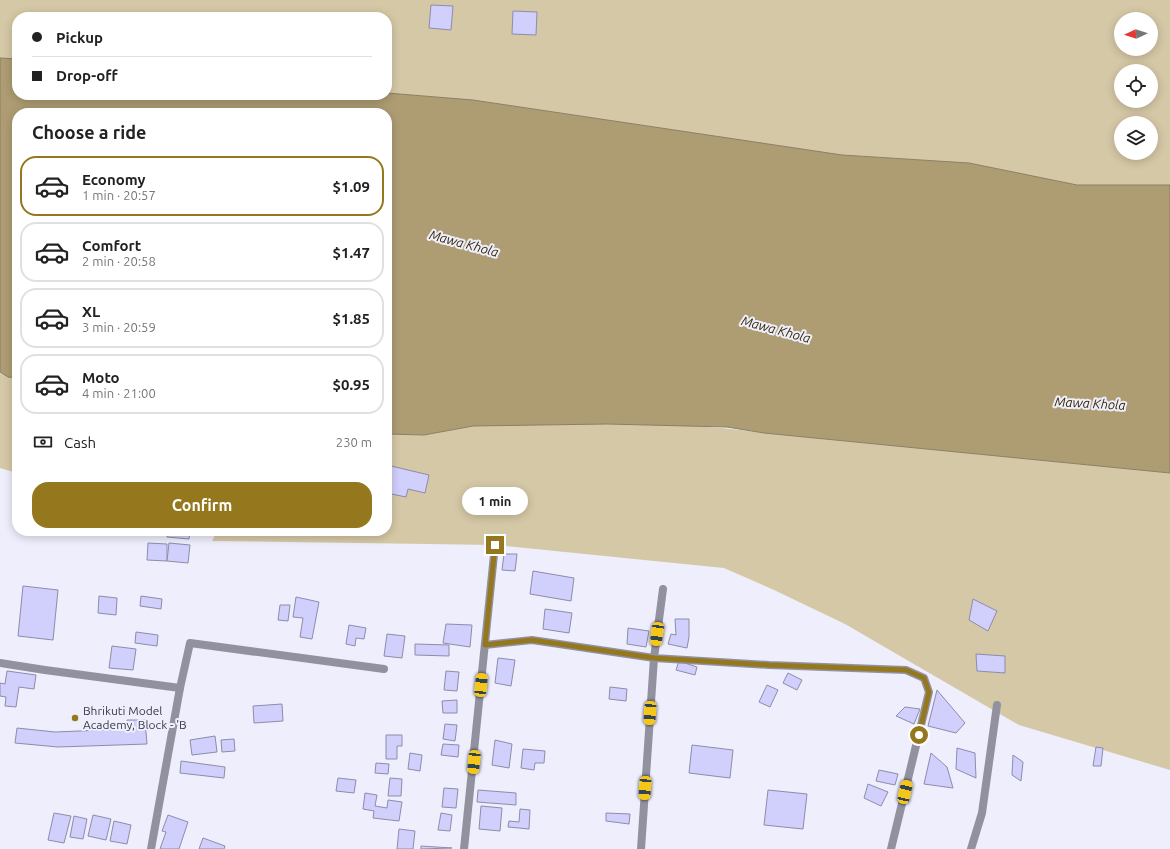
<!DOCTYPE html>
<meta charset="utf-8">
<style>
body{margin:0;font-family:Ubuntu,sans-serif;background:#f2f2f2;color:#222;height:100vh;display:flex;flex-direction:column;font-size:15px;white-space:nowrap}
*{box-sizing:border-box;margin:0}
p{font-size:13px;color:#767676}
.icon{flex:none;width:22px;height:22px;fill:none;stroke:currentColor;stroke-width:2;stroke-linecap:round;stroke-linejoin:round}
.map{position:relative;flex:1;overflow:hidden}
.details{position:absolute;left:12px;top:108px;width:380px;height:428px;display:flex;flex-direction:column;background:#fff;border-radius:16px;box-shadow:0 2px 10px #0003}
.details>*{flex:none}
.banner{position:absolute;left:12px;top:12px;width:380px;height:88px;border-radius:16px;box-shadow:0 2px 10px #0003;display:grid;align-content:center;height:88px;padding:0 20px;background:#fff}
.needle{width:26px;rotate:266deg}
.fabs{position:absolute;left:1114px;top:12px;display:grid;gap:8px}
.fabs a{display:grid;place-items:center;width:44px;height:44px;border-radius:50%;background:#fff;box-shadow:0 2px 10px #0003;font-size:20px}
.end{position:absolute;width:18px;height:18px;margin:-9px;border:5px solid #95771e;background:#fff;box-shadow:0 0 0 2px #fff}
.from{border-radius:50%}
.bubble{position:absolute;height:28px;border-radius:14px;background:#fff;box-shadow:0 2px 10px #0003;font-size:13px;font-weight:700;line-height:28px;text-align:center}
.car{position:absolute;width:12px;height:24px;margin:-12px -6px;border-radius:5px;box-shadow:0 0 3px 1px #0007;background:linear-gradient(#f5c518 24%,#345 0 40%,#f5c518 0 76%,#345 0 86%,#f5c518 0)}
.banner b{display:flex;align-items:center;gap:14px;height:38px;font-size:15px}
.banner b+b{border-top:1px solid #e0e0e0}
.banner i{width:10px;height:10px;background:#222}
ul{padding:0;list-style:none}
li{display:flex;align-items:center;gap:12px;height:60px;margin:0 8px 6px;padding:0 12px;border:2px solid #e0e0e0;border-radius:16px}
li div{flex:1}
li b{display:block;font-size:15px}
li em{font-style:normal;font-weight:700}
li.active{border-color:#95771e}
li>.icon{width:36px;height:36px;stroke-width:1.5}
h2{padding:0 20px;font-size:18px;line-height:48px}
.pay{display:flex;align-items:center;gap:10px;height:44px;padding:0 20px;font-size:15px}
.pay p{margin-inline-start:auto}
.primary-button{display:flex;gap:8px;margin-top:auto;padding:8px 20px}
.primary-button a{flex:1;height:46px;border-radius:16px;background:#95771e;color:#fff;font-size:16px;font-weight:700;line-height:46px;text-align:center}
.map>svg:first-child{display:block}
</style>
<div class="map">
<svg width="1170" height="849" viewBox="0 0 1170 849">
<rect width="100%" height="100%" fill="#eeeefc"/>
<!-- green -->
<g fill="#d5c8a6" fill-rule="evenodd">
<path d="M 0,0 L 1170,0 L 1170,185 L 1077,185 L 969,163 L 842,155 L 473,100 L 387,93 L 387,17 L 17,17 L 17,59 L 0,58 ZM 1121,19 L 1151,19 L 1151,49 L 1121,49 ZM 1121,71 L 1151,71 L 1151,101 L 1121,101 ZM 1121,123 L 1151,123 L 1151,153 L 1121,153 Z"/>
<polygon points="0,373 8,377 17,378 17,473 0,468"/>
<path d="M 529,424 C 607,424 687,422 764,433 L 1170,473 L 1170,770 L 1019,725 L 845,624 L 774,590 L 724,568 L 495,545 L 212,541 L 217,531 L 387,531 L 387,434 L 424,435 L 473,426 Z"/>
</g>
<!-- water -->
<polygon fill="#ae9d73" stroke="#8b7f66" points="0,58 17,59 17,95 387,95 387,93 473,100 842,155 969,163 1077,185 1170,185 1170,473 764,433 727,427 607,424 473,426 424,435 387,434 387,113 17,113 17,378 8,377 0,372"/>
<!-- building -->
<g fill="#d1cffb" stroke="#8d8cab">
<polygon points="431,5 453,6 451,30 429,28"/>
<polygon points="513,11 537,12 536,35 512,34"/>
<polygon points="387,465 429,475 425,493 408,489 406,497 387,493"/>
<polygon points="144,531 166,531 166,533 144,532"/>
<polygon points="168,531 190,531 189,539 167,537"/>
<polygon points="148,543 167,544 167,561 147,560"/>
<polygon points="169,543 190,545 188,563 167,561"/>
<polygon points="504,554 517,554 515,571 502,570"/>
<polygon points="533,571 574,578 571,601 530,594"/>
<polygon points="23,586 58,590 53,640 18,636"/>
<polygon points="99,596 117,598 116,615 98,613"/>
<polygon points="141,596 162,599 161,609 140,606"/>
<polygon points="296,597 319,602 312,639 300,637 303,618 293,617"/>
<polygon points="973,599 997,611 988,631 969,620"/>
<polygon points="280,605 290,605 288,621 278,620"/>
<polygon points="545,609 572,613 569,633 543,629"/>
<polygon points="675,619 689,619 689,637 687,648 668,644 671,634 676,635"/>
<polygon points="446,624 472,625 470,647 443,643"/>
<polygon points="349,625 366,628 364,639 356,638 355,646 346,644"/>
<polygon points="628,628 649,631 646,647 627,644"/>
<polygon points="136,632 158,635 157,646 135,643"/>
<polygon points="387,634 405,636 402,658 384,656"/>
<polygon points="415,644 449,645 449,656 415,655"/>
<polygon points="112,646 136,649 133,670 109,668"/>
<polygon points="976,654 1005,656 1005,673 977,671"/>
<polygon points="498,658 515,660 511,686 495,683"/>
<polygon points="679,661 697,667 695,675 676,670"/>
<polygon points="7,671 36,675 34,689 19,687 16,707 5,706 6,697 0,696 0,683 5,684"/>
<polygon points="446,671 459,672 457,691 444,690"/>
<polygon points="788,673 802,680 797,690 783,683"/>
<polygon points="767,685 778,690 770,707 759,702"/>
<polygon points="610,687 627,689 626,701 609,699"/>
<polygon points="937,690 965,723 956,733 928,726"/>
<polygon points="457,700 457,713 443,713 442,701"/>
<polygon points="282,704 283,721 254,723 253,706"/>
<polygon points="905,707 920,709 914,724 896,716"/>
<polygon points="127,720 145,720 147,744 58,747 15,743 17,728 55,732 128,729"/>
<polygon points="445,724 457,725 455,741 443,739"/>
<polygon points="386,735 402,735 402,746 397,746 397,759 386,759"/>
<polygon points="215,736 217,752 192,755 190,740"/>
<polygon points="234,739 235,751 222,752 221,740"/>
<polygon points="495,740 512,744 509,768 492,765"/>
<polygon points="443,744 459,745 458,757 441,755"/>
<polygon points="692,745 733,750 730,778 689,773"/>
<polygon points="1096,747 1103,748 1101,766 1093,766"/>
<polygon points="957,748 975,753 976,778 956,769"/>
<polygon points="523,749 545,751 544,763 535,763 534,770 521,768"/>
<polygon points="410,753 422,755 420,771 408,769"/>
<polygon points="931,753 947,767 953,788 924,784"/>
<polygon points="1013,755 1023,762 1021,781 1012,775"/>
<polygon points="181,761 225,767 224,778 180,773"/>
<polygon points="376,763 389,764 388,774 375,773"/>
<polygon points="879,770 898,774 895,785 876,781"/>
<polygon points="338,778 356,780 354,793 336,791"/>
<polygon points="390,778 402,779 401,796 388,796"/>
<polygon points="868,784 888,792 881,806 864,798"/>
<polygon points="444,788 458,789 456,808 442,807"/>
<polygon points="478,790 516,793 516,805 477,802"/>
<polygon points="768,790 807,794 803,829 764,825"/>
<polygon points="365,793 377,795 375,806 387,808 388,800 402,802 399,821 373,818 374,811 363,809"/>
<polygon points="481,806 502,808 500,831 479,829"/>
<polygon points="520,809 530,810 529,829 508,827 509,821 519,822"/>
<polygon points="54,813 71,816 64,843 48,840"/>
<polygon points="441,813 452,815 450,831 438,830"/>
<polygon points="606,813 630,814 629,824 606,821"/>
<polygon points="93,815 111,819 106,840 88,836"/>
<polygon points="168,815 188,822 179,849 160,849 166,832 162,831"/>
<polygon points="74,816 87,819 83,839 70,837"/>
<polygon points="114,821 131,825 127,844 110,841"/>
<polygon points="399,829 415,831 413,849 397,849"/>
<polygon points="203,838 225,846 224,849 199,849"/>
<polygon points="421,846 452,848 421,849"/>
</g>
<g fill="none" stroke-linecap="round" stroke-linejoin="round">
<!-- minor -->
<g stroke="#9191a0" stroke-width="8">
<polyline points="663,589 654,658 769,665 906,670 924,678 929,692 891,849"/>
<polyline points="485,645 532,640 654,658 641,849"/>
<polyline points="0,663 45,670 180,688 151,849"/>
<polyline points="180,688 190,643 384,669"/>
<polyline points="464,849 495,545"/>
<polyline points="971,849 982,813 997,705"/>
</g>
</g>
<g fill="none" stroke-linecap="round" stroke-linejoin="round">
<!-- route -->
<polyline stroke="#95771e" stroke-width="5" points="495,545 485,645 532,640 654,658 769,665 906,670 924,678 929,692 919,735"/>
</g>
<!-- markers -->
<circle fill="#95771e" stroke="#eeeefc" stroke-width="1.5" cx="75" cy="718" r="4"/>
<g text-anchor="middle" stroke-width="4" stroke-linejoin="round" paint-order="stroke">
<!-- poi labels -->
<g font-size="12" fill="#393946" stroke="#eeeefc" text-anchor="start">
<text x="83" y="715">Bhrikuti Model<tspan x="83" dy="14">Academy, Block - 'B</tspan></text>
</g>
<!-- water labels -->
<g font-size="13" font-style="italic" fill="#352804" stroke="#eeeefc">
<text transform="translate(464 243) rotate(15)" y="5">Mawa Khola</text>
<text transform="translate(776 329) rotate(15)" y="5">Mawa Khola</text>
<text transform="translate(1090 403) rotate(3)" y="5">Mawa Khola</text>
</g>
</g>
</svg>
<div class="fabs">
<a><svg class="needle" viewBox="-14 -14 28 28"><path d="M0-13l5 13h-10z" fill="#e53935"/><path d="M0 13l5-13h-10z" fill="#767676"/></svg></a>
<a><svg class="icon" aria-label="locate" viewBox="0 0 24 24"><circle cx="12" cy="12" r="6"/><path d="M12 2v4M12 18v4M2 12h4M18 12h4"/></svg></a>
<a><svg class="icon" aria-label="layers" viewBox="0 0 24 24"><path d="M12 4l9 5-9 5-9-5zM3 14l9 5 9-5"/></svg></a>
</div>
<i class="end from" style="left:919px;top:735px"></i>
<i class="end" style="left:495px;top:545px"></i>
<div class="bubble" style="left:462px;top:487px;width:66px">1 min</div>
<i class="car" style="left:657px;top:634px;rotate:188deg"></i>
<i class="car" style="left:481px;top:685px;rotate:6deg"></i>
<i class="car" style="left:650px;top:713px;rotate:184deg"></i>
<i class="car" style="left:474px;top:762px;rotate:186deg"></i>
<i class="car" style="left:645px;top:788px;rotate:184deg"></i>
<i class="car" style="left:905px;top:792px;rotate:13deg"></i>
<div class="banner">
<b><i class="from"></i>Pickup</b>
<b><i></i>Drop-off</b>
</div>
<section class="details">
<h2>Choose a ride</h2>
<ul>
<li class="active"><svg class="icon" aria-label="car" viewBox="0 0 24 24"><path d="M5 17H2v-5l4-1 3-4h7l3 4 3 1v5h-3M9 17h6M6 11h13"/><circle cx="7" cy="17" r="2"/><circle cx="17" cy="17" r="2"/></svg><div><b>Economy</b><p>1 min · 20:57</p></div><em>$1.09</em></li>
<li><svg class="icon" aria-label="car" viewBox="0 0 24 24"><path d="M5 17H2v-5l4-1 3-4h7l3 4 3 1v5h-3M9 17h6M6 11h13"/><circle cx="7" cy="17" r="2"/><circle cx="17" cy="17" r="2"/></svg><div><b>Comfort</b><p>2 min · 20:58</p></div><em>$1.47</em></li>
<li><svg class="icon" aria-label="car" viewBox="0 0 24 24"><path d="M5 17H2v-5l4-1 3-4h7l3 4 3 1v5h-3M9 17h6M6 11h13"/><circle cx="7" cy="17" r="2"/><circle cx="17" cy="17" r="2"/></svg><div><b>XL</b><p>3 min · 20:59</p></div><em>$1.85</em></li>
<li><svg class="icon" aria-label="car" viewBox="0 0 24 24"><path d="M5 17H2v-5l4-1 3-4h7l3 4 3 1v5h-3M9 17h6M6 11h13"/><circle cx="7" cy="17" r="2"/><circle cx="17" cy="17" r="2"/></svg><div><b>Moto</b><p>4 min · 21:00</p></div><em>$0.95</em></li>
</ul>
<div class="pay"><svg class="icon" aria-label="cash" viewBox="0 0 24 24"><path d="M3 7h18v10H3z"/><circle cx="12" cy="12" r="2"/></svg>Cash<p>230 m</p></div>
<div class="primary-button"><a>Confirm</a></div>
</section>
</div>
